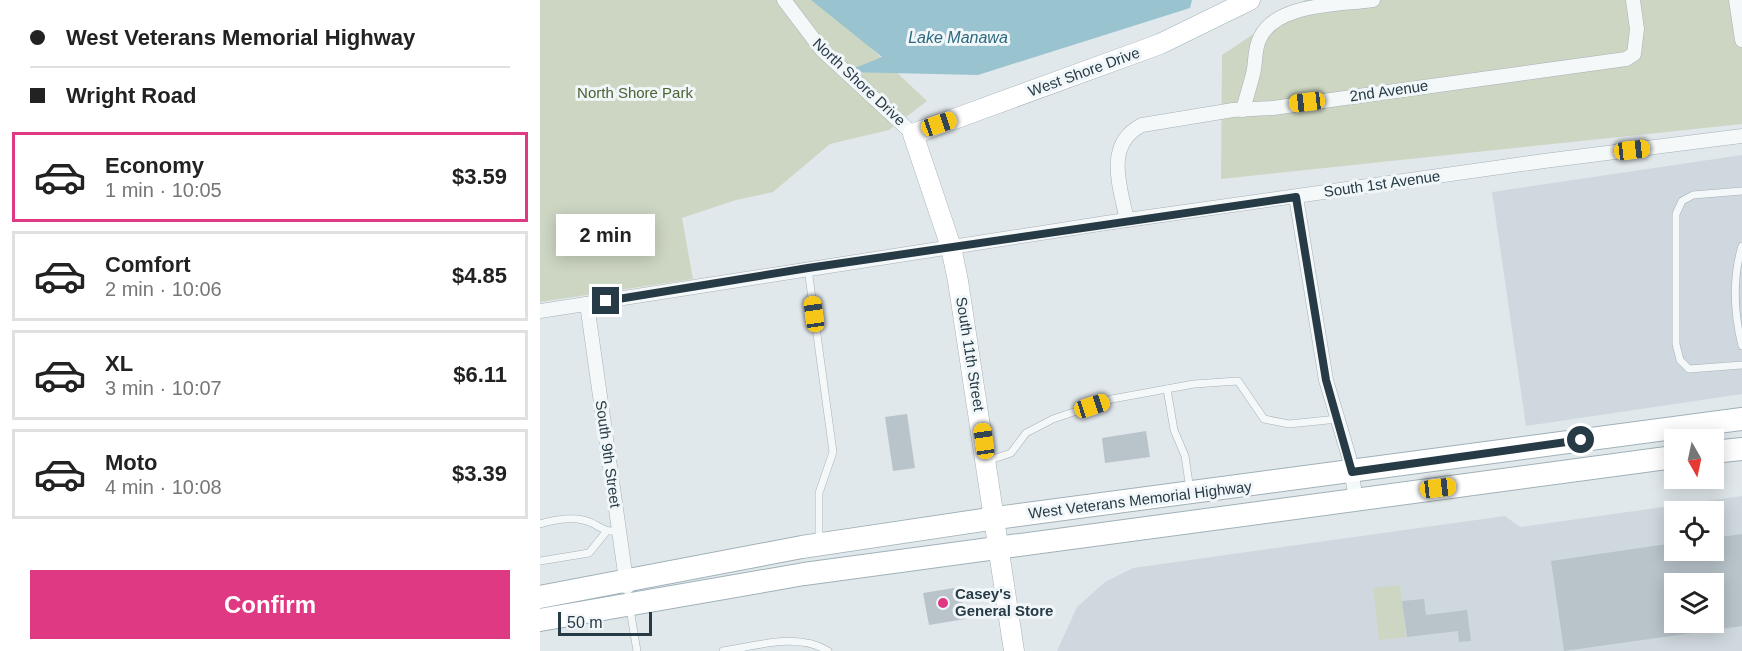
<!DOCTYPE html>
<meta charset="utf-8">
<style>
body{margin:0;font-family:Helvetica,sans-serif;background:#f6f6f6;color:#222;height:100vh;display:flex;flex-direction:column;font-size:22px;white-space:nowrap}
*{box-sizing:border-box;margin:0}
p{font-size:20px;color:#767676}
.icon{flex:none;width:33px;height:33px;fill:none;stroke:currentColor;stroke-width:2;stroke-linecap:round;stroke-linejoin:round}
.map{position:relative;flex:1;overflow:hidden}
.panel{display:flex;flex-direction:column;background:#fff;width:540px}
.panel>*{flex:none}
.banner{display:grid;align-content:center;height:132px;padding:0 30px;background:#fff}
.needle{width:39px;rotate:171deg}
.tools{position:absolute;left:1124px;top:429px;display:grid;gap:12px}
.tools a{display:grid;place-items:center;width:60px;height:60px;border-radius:0px;background:#fff;box-shadow:0 3px 15px #0003;font-size:30px}
.scale{position:absolute;left:18px;bottom:15px;width:94px;box-sizing:border-box;padding-left:6px;border:3px solid #273b46;border-top:0;font-size:16px;line-height:21px;white-space:nowrap;color:#273b46;-webkit-text-stroke:4px #f1f6f9;paint-order:stroke}
.end{position:absolute;width:27px;height:27px;margin:-14px;border:8px solid #273b46;background:#fff;box-shadow:0 0 0 3px #fff}
.from{border-radius:50%}
.bubble{position:absolute;height:42px;border-radius:0px;background:#fff;box-shadow:0 3px 15px #0003;font-size:20px;font-weight:600;line-height:42px;text-align:center}
.car{position:absolute;width:18px;height:36px;margin:-18px -9px;border-radius:8px;box-shadow:0 0 4px 2px #0007;background:linear-gradient(#f5c518 24%,#345 0 40%,#f5c518 0 76%,#345 0 86%,#f5c518 0)}
.banner b{display:flex;align-items:center;gap:21px;height:57px;font-size:22px}
.banner b+b{border-top:2px solid #e0e0e0}
.banner i{width:15px;height:15px;background:#222}
ul{padding:0;list-style:none}
li{display:flex;align-items:center;gap:18px;height:90px;margin:0 12px 9px;padding:0 18px;border:3px solid #e0e0e0;border-radius:0px}
li div{flex:1}
li b{display:block;font-size:22px}
li em{font-style:normal;font-weight:600}
li.current{border-color:#de3982}
li>.icon{width:54px;height:54px;stroke-width:1.5}
.action{display:flex;gap:12px;margin-top:auto;padding:12px 30px}
.action a{flex:1;height:69px;border-radius:0px;background:#de3982;color:#fff;font-size:24px;font-weight:600;line-height:69px;text-align:center}
main{display:flex;flex:1;min-height:0}
.map>svg:first-child{display:block}
</style>
<main>
<section class="panel">
<div class="banner">
<b><i class="from"></i>West Veterans Memorial Highway</b>
<b><i></i>Wright Road</b>
</div>
<ul>
<li class="current"><svg class="icon" aria-label="car" viewBox="0 0 24 24"><path d="M5 17H2v-5l4-1 3-4h7l3 4 3 1v5h-3M9 17h6M6 11h13"/><circle cx="7" cy="17" r="2"/><circle cx="17" cy="17" r="2"/></svg><div><b>Economy</b><p>1 min · 10:05</p></div><em>$3.59</em></li>
<li><svg class="icon" aria-label="car" viewBox="0 0 24 24"><path d="M5 17H2v-5l4-1 3-4h7l3 4 3 1v5h-3M9 17h6M6 11h13"/><circle cx="7" cy="17" r="2"/><circle cx="17" cy="17" r="2"/></svg><div><b>Comfort</b><p>2 min · 10:06</p></div><em>$4.85</em></li>
<li><svg class="icon" aria-label="car" viewBox="0 0 24 24"><path d="M5 17H2v-5l4-1 3-4h7l3 4 3 1v5h-3M9 17h6M6 11h13"/><circle cx="7" cy="17" r="2"/><circle cx="17" cy="17" r="2"/></svg><div><b>XL</b><p>3 min · 10:07</p></div><em>$6.11</em></li>
<li><svg class="icon" aria-label="car" viewBox="0 0 24 24"><path d="M5 17H2v-5l4-1 3-4h7l3 4 3 1v5h-3M9 17h6M6 11h13"/><circle cx="7" cy="17" r="2"/><circle cx="17" cy="17" r="2"/></svg><div><b>Moto</b><p>4 min · 10:08</p></div><em>$3.39</em></li>
</ul>
<div class="action"><a>Confirm</a></div>
</section>
<div class="map">
<svg width="1202" height="651" viewBox="0 0 1202 651">
<rect width="100%" height="100%" fill="#e1e8ec"/>
<!-- built -->
<g fill="#cfd8de" fill-rule="evenodd">
<polygon points="1202,155 1202,394 986,426 952,192"/>
<path d="M 1202,496 L 1202,651 L 517,651 L 537,607 L 565,582 L 593,568 L 965,516 L 980,527 ZM 1134,512 L 1173,512 L 1173,550 L 1134,550 ZM 1134,584 L 1173,584 L 1173,622 L 1134,622 Z"/>
</g>
<!-- green -->
<g fill="#cdd6c2">
<polygon points="0,0 288,0 332,49 387,101 349,130 290,144 233,192 196,200 142,218 153,279 0,302"/>
<polygon points="765,0 1202,0 1202,124 681,179 682,55"/>
<polygon points="860,585 866,637 839,640 833,588"/>
</g>
<!-- water -->
<polygon fill="#99c3cf" points="271,0 652,0 650,8 438,75 305,72 342,57"/>
<!-- building -->
<g fill="#b8c3ca" fill-rule="evenodd">
<polygon points="367,414 375,468 353,471 345,417"/>
<polygon points="606,431 610,457 565,463 562,438"/>
<path d="M 1202,534 L 1202,626 L 1024,651 L 1011,561 L 1134,543 L 1134,550 L 1173,550 L 1173,538 ZM 1134,584 L 1173,584 L 1173,622 L 1134,622 Z"/>
<polygon points="420,587 425,619 389,625 383,593"/>
<polygon points="884,599 886,615 927,610 931,641 919,642 918,631 867,637 862,601"/>
</g>
<g fill="none" stroke-linecap="round" stroke-linejoin="round">
<defs>
<g id="lane">
<polyline points="1202,191 1153,195 1142,201 1136,214 1136,344 1140,360 1149,369 1202,365"/>
<path d="M 1202,246 C 1192,279 1194,313 1202,346"/>
<polyline points="268,269 293,452 279,493 279,542"/>
<polyline points="627,389 634,430 645,456 650,490"/>
<polyline points="447,461 471,453 486,433 513,419 572,399 654,384 698,381 724,419 749,424 798,419"/>
<path d="M 0,524 C 14,520 29,517 43,520 C 59,523 60,533 79,531"/>
<polyline points="0,561 49,553 66,532"/>
<polyline points="90,609 97,651"/>
<path d="M 183,651 C 217,646 257,632 288,651"/>
</g>
<g id="street">
<polyline points="244,0 282,50 373,134"/>
<polyline points="1196,0 1202,40"/>
<path d="M 703,110 C 706,98 710,86 713,74 C 716,63 714,49 720,38 C 736,3 799,5 833,0"/>
<polyline points="756,197 786,380 809,457 816,500"/>
<path d="M 587,220 C 580,187 564,144 602,125 L 693,110 L 733,108 L 1086,59 L 1094,54 L 1097,29 L 1093,0"/>
<polyline points="47,304 87,587"/>
<polyline points="0,311 566,223 1004,161 1202,136"/>
</g>
<polyline id="secondary" points="474,651 418,281 411,247 373,134 620,44 710,0"/>
<g id="primary">
<polyline points="1173,452 1202,449"/>
<polyline points="0,597 262,547 456,518 1202,419"/>
<polyline points="0,620 264,574 1134,457"/>
</g>
</defs>
<!-- lane casing -->
<use href="#lane" stroke="#a5b1b7" stroke-width="8"/>
<!-- street casing -->
<use href="#street" stroke="#a5b1b7" stroke-width="15"/>
<!-- secondary casing -->
<use href="#secondary" stroke="#a5b1b7" stroke-width="21"/>
<!-- primary casing -->
<use href="#primary" stroke="#9fb1b9" stroke-width="24"/>
<!-- lane -->
<use href="#lane" stroke="#f5f8f9" stroke-width="7"/>
<!-- street -->
<use href="#street" stroke="#f5f8f9" stroke-width="14"/>
<!-- secondary -->
<use href="#secondary" stroke="#fff" stroke-width="20"/>
<!-- primary -->
<use href="#primary" stroke="#fff" stroke-width="22"/>
</g>
<g fill="none" stroke-linecap="round" stroke-linejoin="round">
<!-- route -->
<polyline stroke="#273b46" stroke-width="8" points="66,301 268,268 756,197 786,380 812,472 1041,440"/>
</g>
<!-- markers -->
<circle fill="#de3982" stroke="#f1f6f9" stroke-width="2" cx="403" cy="603" r="6"/>
<g text-anchor="middle" stroke-width="6" stroke-linejoin="round" paint-order="stroke">
<!-- street labels -->
<g font-size="15" fill="#273b46" stroke="#f1f6f9">
<text transform="translate(544 72) rotate(-20)" y="5">West Shore Drive</text>
<text transform="translate(319 82) rotate(43)" y="5">North Shore Drive</text>
<text transform="translate(849 91) rotate(-8)" y="5">2nd Avenue</text>
<text transform="translate(842 184) rotate(-8)" y="5">South 1st Avenue</text>
<text transform="translate(430 354) rotate(81)" y="5">South 11th Street</text>
<text transform="translate(68 454) rotate(82)" y="5">South 9th Street</text>
<text transform="translate(600 500) rotate(-7)" y="5">West Veterans Memorial Highway</text>
</g>
<!-- park labels -->
<g font-size="15" fill="#4a6333" stroke="#f1f6f9">
<text x="95" y="98">North Shore Park</text>
</g>
<!-- poi labels -->
<g font-size="15" font-weight="bold" fill="#273b46" stroke="#f1f6f9" text-anchor="start">
<text x="415" y="599">Casey's<tspan x="415" dy="17">General Store</tspan></text>
</g>
<!-- water labels -->
<g font-size="16" font-style="italic" fill="#2c697f" stroke="#f1f6f9">
<text x="418" y="43">Lake Manawa</text>
</g>
</g>
</svg>
<div class="tools">
<a><svg class="needle" viewBox="-14 -14 28 28"><path d="M0-13l5 13h-10z" fill="#e53935"/><path d="M0 13l5-13h-10z" fill="#767676"/></svg></a>
<a><svg class="icon" aria-label="locate" viewBox="0 0 24 24"><circle cx="12" cy="12" r="6"/><path d="M12 2v4M12 18v4M2 12h4M18 12h4"/></svg></a>
<a><svg class="icon" aria-label="layers" viewBox="0 0 24 24"><path d="M12 4l9 5-9 5-9-5zM3 14l9 5 9-5"/></svg></a>
</div>
<div class="scale">50 m</div>
<i class="end from" style="left:1041px;top:440px"></i>
<i class="end" style="left:66px;top:301px"></i>
<div class="bubble" style="left:16px;top:214px;width:99px">2 min</div>
<i class="car" style="left:767px;top:102px;rotate:263deg"></i>
<i class="car" style="left:399px;top:124px;rotate:71deg"></i>
<i class="car" style="left:1092px;top:150px;rotate:83deg"></i>
<i class="car" style="left:274px;top:314px;rotate:352deg"></i>
<i class="car" style="left:552px;top:406px;rotate:72deg"></i>
<i class="car" style="left:444px;top:441px;rotate:352deg"></i>
<i class="car" style="left:898px;top:488px;rotate:83deg"></i>
</div>
</main>
